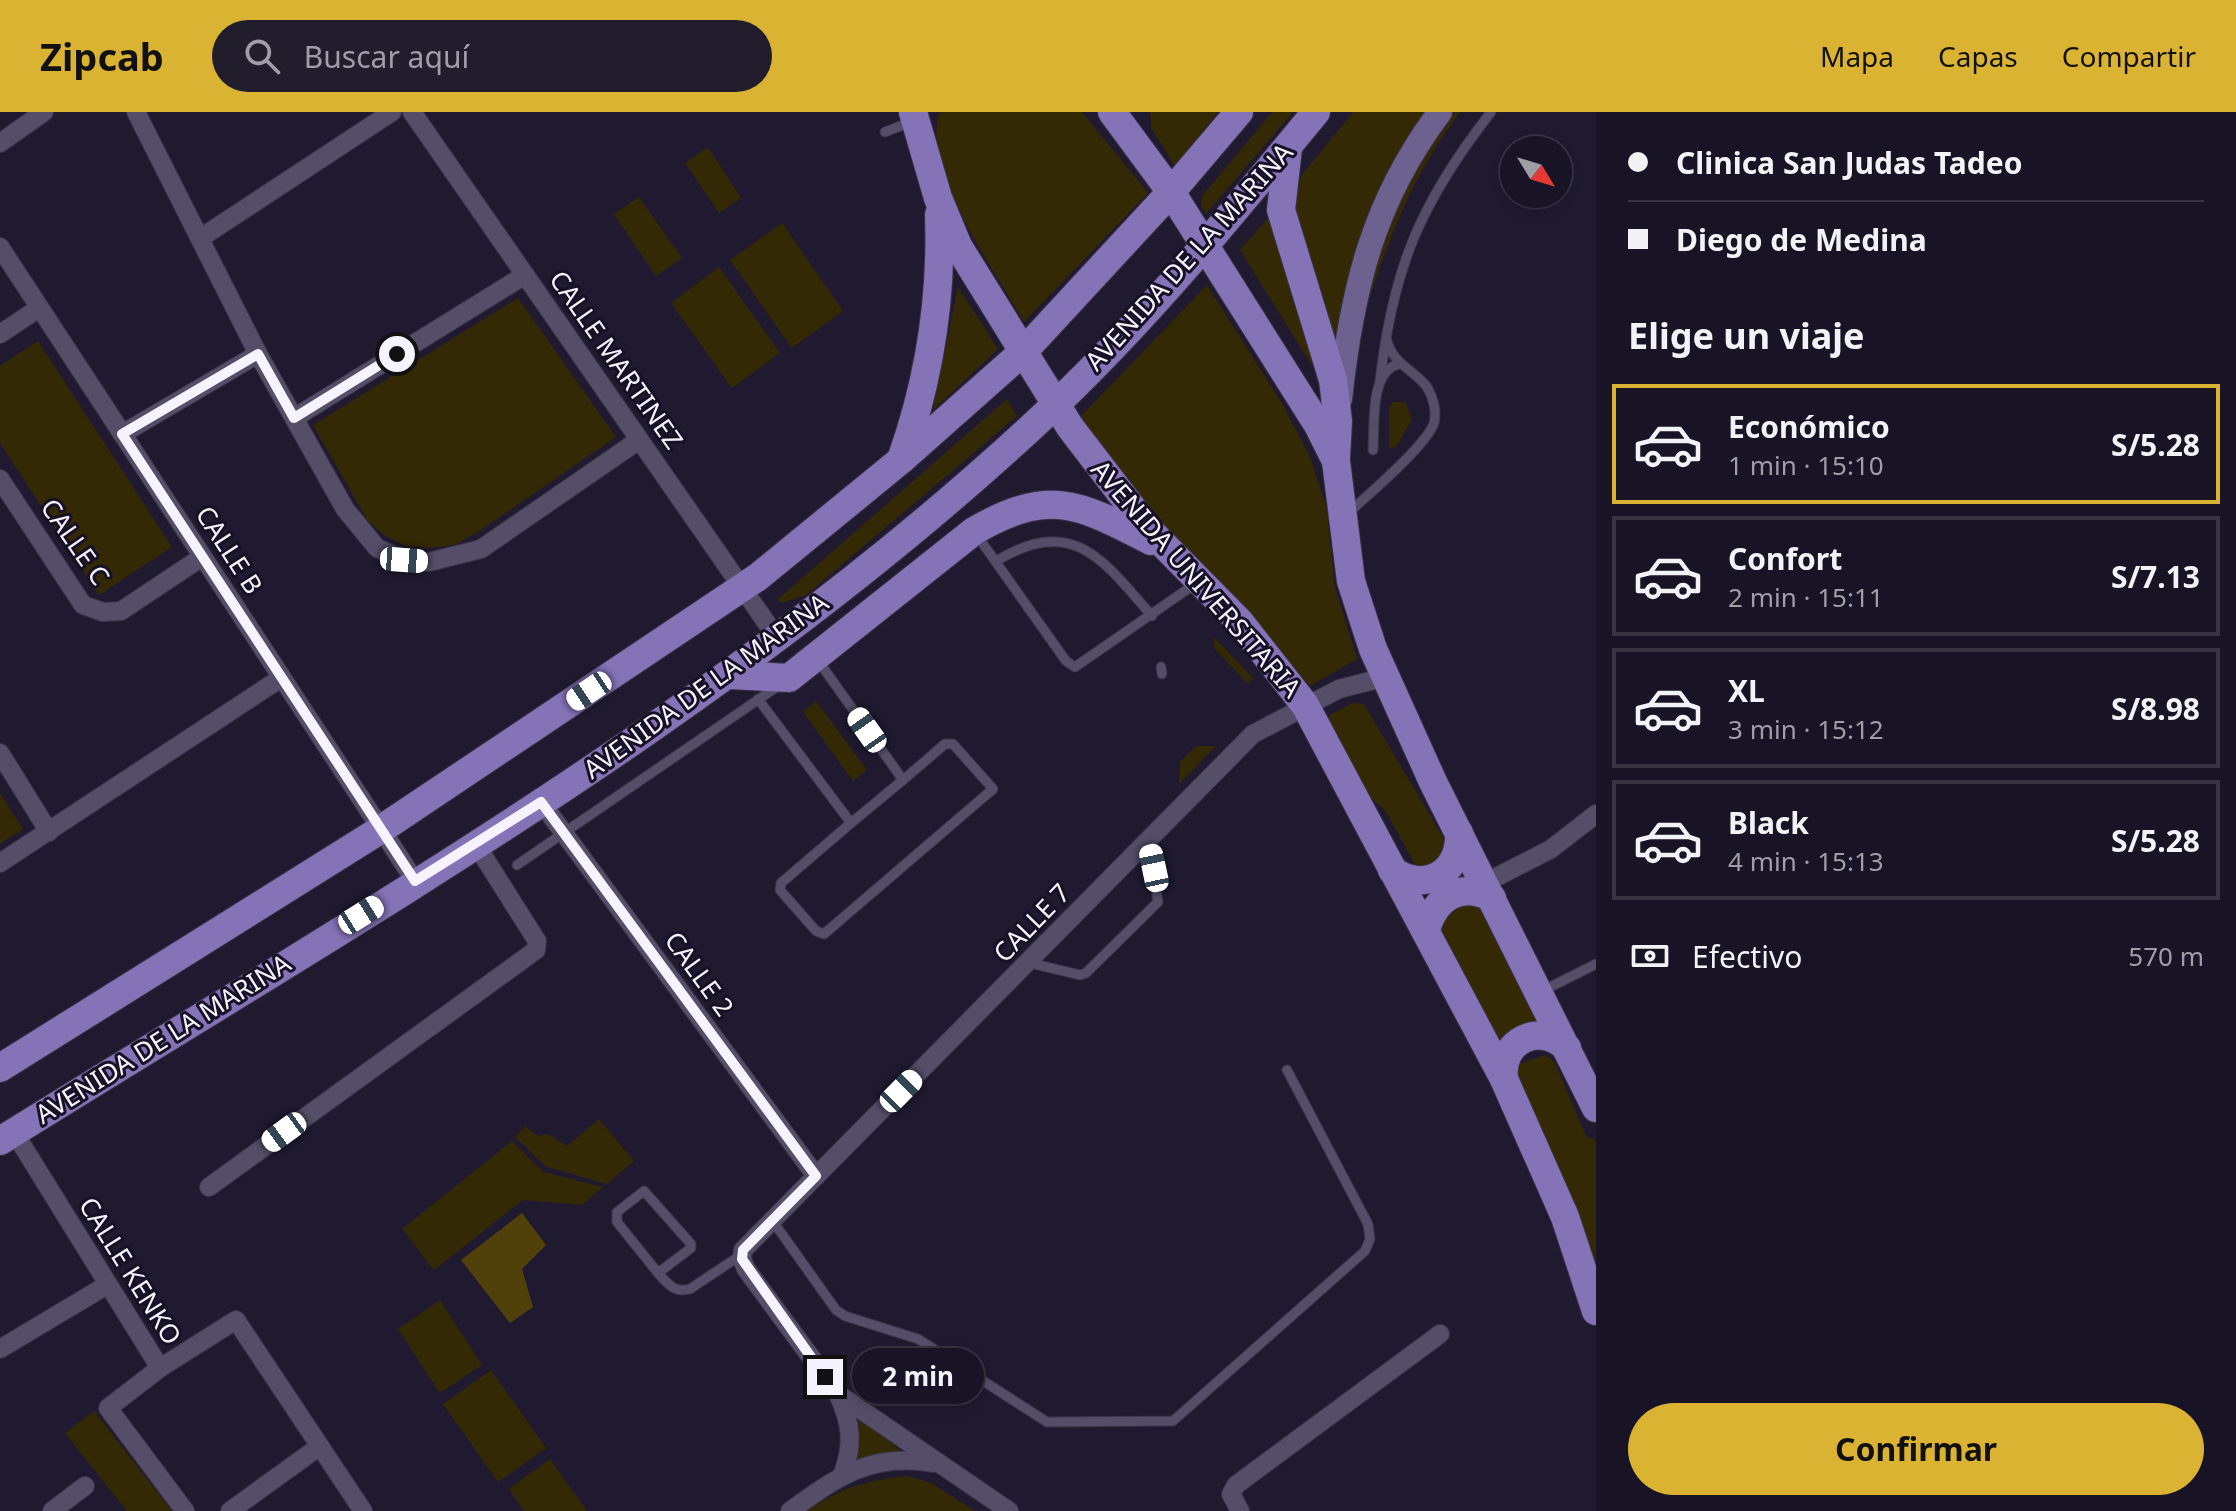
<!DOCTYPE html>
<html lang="es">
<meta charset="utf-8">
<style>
body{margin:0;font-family:"Noto Sans",sans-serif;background:#211d2d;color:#f1f3f6;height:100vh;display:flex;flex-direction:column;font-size:30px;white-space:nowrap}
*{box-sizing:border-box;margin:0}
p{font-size:26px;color:#9f9ea7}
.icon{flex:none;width:44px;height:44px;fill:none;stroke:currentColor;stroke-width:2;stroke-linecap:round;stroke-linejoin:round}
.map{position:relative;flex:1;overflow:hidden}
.panel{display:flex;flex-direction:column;background:#181425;width:640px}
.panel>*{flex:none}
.hud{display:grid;align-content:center;height:176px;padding:0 32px;background:#181425}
.needle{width:52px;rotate:128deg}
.controls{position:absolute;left:1500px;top:24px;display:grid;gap:16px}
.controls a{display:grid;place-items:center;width:72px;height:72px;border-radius:50%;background:#181425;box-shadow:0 4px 12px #0003,0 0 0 2px #363342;font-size:40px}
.end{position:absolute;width:36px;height:36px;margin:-18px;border:10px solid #f5f3fd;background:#111;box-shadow:0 0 0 4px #111}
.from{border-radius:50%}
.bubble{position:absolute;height:56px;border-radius:28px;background:#181425;box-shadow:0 4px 12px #0003,0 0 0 2px #363342;font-size:26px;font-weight:700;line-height:56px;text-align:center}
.car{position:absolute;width:24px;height:48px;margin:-24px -12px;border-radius:10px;box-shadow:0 0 6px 2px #0007;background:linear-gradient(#fff 24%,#345 0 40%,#fff 0 76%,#345 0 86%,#fff 0)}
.hud b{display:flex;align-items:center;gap:28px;height:76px;font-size:30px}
.hud b+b{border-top:2px solid #363342}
.hud i{width:20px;height:20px;background:#f1f3f6}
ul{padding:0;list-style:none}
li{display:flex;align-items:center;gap:24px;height:120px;margin:0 16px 12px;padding:0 16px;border:4px solid #363342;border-radius:0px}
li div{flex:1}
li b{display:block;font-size:30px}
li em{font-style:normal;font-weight:700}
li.on{border-color:#dab333}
li>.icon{width:72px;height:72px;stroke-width:1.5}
h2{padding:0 32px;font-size:36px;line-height:96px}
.pay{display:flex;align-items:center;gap:20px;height:88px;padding:0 32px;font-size:30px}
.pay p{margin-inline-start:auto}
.primary-button{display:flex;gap:16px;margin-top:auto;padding:16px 32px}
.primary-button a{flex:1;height:92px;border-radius:48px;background:#dab333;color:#111;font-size:32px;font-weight:700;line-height:92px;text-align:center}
header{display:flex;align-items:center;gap:48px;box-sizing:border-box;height:112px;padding:0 40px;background:#dab333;color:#111}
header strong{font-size:38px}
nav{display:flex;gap:44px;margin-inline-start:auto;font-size:28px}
.search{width:560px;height:72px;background:#211d2d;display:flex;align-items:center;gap:20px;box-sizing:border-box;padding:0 28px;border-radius:44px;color:#9f9ea7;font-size:30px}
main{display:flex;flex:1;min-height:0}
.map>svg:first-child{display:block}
</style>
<header>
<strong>Zipcab</strong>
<div class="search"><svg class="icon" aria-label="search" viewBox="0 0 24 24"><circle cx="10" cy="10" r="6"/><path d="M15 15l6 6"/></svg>Buscar aquí</div>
<nav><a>Mapa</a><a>Capas</a><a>Compartir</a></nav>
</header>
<main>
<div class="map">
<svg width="1596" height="1399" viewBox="0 0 1596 1399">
<rect width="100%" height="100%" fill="#201a31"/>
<!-- green -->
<g fill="#342905">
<path d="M 940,0 L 1082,0 L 1148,81 L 1024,210 C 996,160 919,55 940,0 Z"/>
<polygon points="1150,0 1218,0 1175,54 1152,17"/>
<polygon points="1272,0 1293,0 1206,102 1201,94 1202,84"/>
<polygon points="1353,0 1428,0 1335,244 1325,190 1298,115 1295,95 1301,64"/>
<path d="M 1452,0 L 1460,0 C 1410,67 1388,128 1363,207 L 1358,206 C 1385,127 1401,68 1452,0 Z"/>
<polygon points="708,35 741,86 719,101 685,51"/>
<polygon points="639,85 682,146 656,164 614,102"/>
<polygon points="1269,105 1303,206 1312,254 1240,138"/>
<polygon points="782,111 843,199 792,236 730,148"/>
<polygon points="719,155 780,241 732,276 671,191"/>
<polygon points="1207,173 1283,293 1310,345 1326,394 1335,476 1357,547 1310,574 1157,415 1079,306"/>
<polygon points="958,175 998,237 933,298"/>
<polygon points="518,186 616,325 478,420 454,433 429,436 406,434 384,423 368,409 313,313"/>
<polygon points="38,229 172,435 99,483 0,331 0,254"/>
<polygon points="1007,287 1017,304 806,483 782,491 777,488"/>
<polygon points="1393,290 1405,290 1412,307 1397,334 1389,337 1389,295"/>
<polygon points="1214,525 1253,566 1248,572 1214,536"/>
<polygon points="816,589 867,658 853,669 803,600"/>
<polygon points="1352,591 1364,592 1444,727 1444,740 1430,757 1417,756 1385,698 1360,677 1326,609 1330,603"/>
<polygon points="1196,634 1216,634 1179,672 1180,650"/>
<polygon points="0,681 23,717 0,732"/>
<polygon points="1477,787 1545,909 1497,942 1434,810 1439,802"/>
<polygon points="1546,943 1555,951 1586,1024 1596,1029 1596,1162 1517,966 1518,952"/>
<polygon points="599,1007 634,1049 607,1072 545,1054 515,1025 525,1014 538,1024 548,1022 567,1034"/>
<polygon points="512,1029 543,1060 603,1075 582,1093 523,1088 434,1158 402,1117"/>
<polygon points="440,1188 482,1253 440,1281 398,1217"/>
<polygon points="491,1258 546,1336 498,1370 443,1292"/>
<polygon points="94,1299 172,1399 127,1399 65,1321"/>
<polygon points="858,1303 902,1340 854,1350 860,1330"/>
<polygon points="550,1347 587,1399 524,1399 509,1377"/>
<path d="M 908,1364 L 931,1371 L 975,1399 L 807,1399 C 837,1377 871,1367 908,1364 Z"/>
</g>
<!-- water -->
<polygon fill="#50400a" points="522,1101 546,1133 522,1157 533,1195 510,1211 461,1148"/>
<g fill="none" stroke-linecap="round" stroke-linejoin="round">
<defs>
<g id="lane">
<polyline points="885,20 913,9"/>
<path d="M 1380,269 C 1393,155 1421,90 1491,0"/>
<path d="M 1373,338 C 1375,314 1369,259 1399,252"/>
<path d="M 1348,401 C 1367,384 1427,333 1434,311 C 1437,299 1433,285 1427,275 C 1413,257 1394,253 1387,229"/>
<polyline points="976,422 1066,549 1075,555 1195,472"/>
<path d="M 998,448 C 1074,403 1103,448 1152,504"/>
<polyline points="1161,555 1162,562"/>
<polyline points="758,587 851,711 781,771 780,778 816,819 824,822 993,677 953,632 945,632 903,668 817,547"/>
<polyline points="851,711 903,668"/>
<polyline points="517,753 778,574"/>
<polyline points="1030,851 1080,863 1086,861 1158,790 1148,730"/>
<polyline points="1542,879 1596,852"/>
<polygon points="644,1079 691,1132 691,1136 658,1161 617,1110 617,1100"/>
<polyline points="772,1108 836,1198 845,1204 918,1227 1047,1310 1173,1309 1365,1139 1370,1127 1368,1112 1287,958"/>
<path d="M 658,1161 C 669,1173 674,1181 690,1177 L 741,1143"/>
</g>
<g id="street">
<polyline points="136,0 258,242 345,397 377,436 404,448 429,450 481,437 639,328"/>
<polyline points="412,0 777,526"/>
<polyline points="0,31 44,0"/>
<polyline points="202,125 392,0"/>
<polyline points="0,135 415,769"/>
<polyline points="0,222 39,196"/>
<polyline points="294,306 525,163"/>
<polyline points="122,322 258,242"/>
<polyline points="0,367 83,493 103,500 121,499 202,445"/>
<polyline points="0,641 49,720"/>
<polyline points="541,690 816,1064"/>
<polyline points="0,751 281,566"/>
<polyline points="1483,772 1551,737 1596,702"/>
<polyline points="14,1020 160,1256"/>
<polyline points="209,1075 536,838 537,829 475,731"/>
<polyline points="0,1237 107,1173"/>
<path d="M 838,1282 C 851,1311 854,1331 843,1361"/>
<polyline points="52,1399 85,1374"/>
<polyline points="185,1399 108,1296 160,1256 236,1208 363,1399"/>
<polyline points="230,1399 320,1334"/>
<path d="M 790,1399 C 837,1365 871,1340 933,1351"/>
<polyline points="1009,1399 838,1282 746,1157 742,1147 743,1138 1253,622 1339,577 1386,565"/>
<polyline points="1240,1399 1231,1382 1236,1373 1440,1222"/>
</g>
<path id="secondary" d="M 1340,287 C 1352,177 1373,89 1440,0"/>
<g id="primary">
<polyline points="913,0 938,86 958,134 1070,315 1149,418 1239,509 1305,593 1504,967 1565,1105 1596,1199"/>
<polyline points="1112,0 1171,80 1318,313 1336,349 1351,469 1373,537 1433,670 1596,996"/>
<polyline points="1288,36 1281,98 1333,268 1338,309 1336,345"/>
<path d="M 902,345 C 929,268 942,185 939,103"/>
<path d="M 730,563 L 789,566 L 974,419 C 1050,375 1079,392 1151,429"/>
<path d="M 1392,758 C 1425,782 1461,761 1459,721"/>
<path d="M 1426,818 C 1435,786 1460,769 1492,786"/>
<polyline points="0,956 380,718 758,465 901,348 1024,239 1171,80 1239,0"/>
<path d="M 1504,967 C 1499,929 1540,909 1567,936"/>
<path d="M 0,1029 C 362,803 740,591 1052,296 C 1148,205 1232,102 1316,0"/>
</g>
</defs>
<!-- lane casing -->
<use href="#lane" stroke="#393546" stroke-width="11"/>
<!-- street casing -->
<use href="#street" stroke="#393546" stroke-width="20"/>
<!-- secondary casing -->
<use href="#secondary" stroke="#393546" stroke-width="26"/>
<!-- primary casing -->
<use href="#primary" stroke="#393546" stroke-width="30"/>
<!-- lane -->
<use href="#lane" stroke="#544e68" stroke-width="9"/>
<!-- street -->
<use href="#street" stroke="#544e68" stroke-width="18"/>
<!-- secondary -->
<use href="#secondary" stroke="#6d6190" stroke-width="24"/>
<!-- primary -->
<use href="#primary" stroke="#8573b8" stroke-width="28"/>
</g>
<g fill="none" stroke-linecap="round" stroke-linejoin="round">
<!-- route -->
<polyline stroke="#f5f3fd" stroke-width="10" points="397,242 294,306 258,242 122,322 415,769 541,690 816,1064 743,1138 742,1147 825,1265"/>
</g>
<g text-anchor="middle" stroke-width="6" stroke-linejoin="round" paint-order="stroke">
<!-- street labels -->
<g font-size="26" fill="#f5f3fd" stroke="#171126">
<text transform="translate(1189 145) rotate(-48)" y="9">AVENIDA DE LA MARINA</text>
<text transform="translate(616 248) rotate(55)" y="9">CALLE MARTINEZ</text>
<text transform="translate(75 430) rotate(55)" y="9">CALLE C</text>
<text transform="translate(229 438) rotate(57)" y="9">CALLE B</text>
<text transform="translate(1196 467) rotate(49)" y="9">AVENIDA UNIVERSITARIA</text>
<text transform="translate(706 574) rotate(-36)" y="9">AVENIDA DE LA MARINA</text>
<text transform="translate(1032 811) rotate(-46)" y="9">CALLE 7</text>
<text transform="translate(699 862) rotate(54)" y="9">CALLE 2</text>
<text transform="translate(163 927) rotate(-32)" y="9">AVENIDA DE LA MARINA</text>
<text transform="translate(130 1159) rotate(58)" y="9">CALLE KENKO</text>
</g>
</g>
</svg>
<div class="controls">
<a><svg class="needle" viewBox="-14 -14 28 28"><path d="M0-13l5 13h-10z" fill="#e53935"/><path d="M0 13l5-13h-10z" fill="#9f9ea7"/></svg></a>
</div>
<i class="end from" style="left:397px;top:242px"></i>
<i class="end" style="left:825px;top:1265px"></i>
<div class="bubble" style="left:852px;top:1236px;width:132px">2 min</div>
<i class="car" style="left:404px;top:448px;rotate:94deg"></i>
<i class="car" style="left:589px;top:579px;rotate:236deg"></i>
<i class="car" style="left:867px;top:618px;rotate:325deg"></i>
<i class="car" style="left:1154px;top:756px;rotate:348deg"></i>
<i class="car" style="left:361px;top:803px;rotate:58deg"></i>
<i class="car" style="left:901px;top:979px;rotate:45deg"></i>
<i class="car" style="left:284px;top:1020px;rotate:234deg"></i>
</div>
<section class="panel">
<div class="hud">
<b><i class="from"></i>Clinica San Judas Tadeo</b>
<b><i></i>Diego de Medina</b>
</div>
<h2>Elige un viaje</h2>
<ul>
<li class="on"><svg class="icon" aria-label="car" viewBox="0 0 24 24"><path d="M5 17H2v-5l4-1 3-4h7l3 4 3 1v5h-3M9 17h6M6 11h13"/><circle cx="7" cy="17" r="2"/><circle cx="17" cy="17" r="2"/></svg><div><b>Económico</b><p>1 min · 15:10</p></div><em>S/5.28</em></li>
<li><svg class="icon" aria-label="car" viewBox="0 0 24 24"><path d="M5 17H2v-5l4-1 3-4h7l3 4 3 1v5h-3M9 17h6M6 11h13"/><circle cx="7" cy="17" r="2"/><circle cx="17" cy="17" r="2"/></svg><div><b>Confort</b><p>2 min · 15:11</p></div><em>S/7.13</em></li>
<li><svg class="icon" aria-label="car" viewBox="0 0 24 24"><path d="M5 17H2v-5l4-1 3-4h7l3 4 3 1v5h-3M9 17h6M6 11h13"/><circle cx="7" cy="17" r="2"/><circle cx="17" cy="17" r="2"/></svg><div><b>XL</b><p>3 min · 15:12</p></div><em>S/8.98</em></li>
<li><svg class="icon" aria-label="car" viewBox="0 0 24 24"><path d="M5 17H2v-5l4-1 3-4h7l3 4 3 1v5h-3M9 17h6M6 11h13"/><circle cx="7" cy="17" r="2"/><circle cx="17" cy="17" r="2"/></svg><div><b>Black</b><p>4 min · 15:13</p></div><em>S/5.28</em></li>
</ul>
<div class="pay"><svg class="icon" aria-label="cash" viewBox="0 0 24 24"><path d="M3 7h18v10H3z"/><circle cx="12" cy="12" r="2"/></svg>Efectivo<p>570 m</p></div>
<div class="primary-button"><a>Confirmar</a></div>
</section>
</main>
